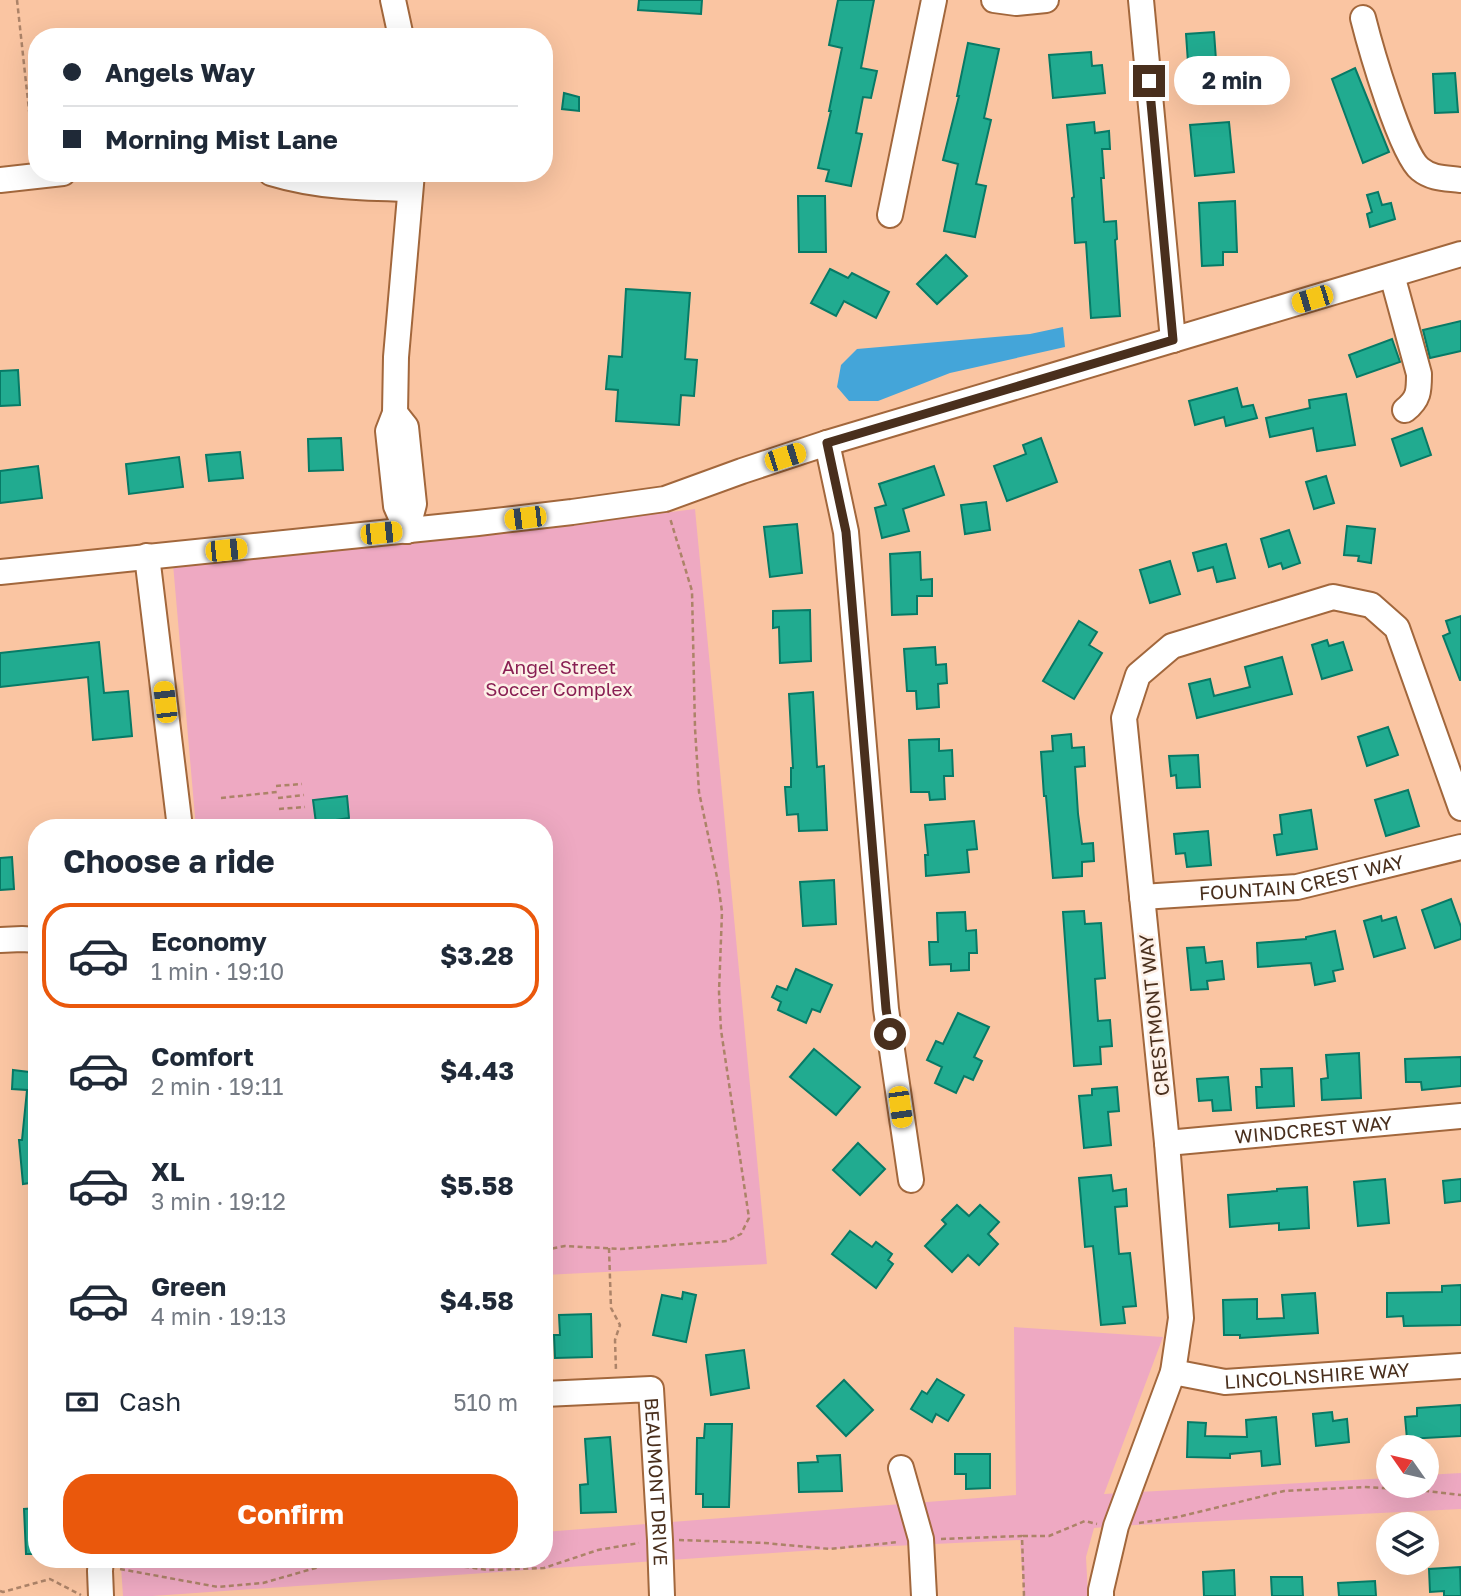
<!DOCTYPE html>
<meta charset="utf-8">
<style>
body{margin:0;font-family:"Golos Text",sans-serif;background:#f6f6f7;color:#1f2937;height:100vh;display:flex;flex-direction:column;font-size:26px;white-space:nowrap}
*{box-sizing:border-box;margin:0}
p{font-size:23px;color:#747a83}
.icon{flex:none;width:38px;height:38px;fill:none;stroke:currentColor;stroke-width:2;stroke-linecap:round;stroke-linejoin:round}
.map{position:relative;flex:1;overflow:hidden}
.side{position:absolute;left:28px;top:819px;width:525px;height:749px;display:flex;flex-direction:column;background:#fff;border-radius:28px;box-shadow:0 7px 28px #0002}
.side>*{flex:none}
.guide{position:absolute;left:28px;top:28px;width:525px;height:154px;border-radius:28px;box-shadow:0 7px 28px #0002;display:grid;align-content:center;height:154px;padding:0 35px;background:#fff}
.needle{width:46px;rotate:304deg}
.fabs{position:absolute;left:1376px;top:1435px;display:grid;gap:14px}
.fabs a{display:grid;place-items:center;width:63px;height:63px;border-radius:50%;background:#fff;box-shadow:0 7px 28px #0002;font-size:35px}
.end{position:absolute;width:32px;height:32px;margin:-16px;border:9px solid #492f1d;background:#fff;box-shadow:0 0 0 4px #fff}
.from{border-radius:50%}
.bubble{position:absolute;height:49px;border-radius:24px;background:#fff;box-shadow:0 7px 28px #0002;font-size:23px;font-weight:700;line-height:49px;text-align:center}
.car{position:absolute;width:21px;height:42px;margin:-21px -10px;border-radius:9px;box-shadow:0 0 5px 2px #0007;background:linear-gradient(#f5c518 24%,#345 0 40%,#f5c518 0 76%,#345 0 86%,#f5c518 0)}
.guide b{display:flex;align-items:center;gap:24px;height:66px;font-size:26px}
.guide b+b{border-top:2px solid #e0e1e3}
.guide i{width:18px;height:18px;background:#1f2937}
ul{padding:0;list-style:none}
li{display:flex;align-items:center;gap:21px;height:105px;margin:0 14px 10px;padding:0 21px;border:4px solid transparent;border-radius:28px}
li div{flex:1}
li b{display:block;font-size:26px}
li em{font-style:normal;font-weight:700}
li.selected{border-color:#ea580c}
li>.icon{width:63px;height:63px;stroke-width:1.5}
h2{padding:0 35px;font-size:32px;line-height:84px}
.pay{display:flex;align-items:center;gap:18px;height:77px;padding:0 35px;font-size:26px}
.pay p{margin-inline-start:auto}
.action{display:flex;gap:14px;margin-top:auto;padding:14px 35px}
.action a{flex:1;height:80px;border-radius:28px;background:#ea580c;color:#fff;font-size:28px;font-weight:700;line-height:80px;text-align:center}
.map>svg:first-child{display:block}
</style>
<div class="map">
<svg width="1461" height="1596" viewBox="0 0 1461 1596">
<rect width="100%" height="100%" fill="#fac5a2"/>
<!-- green -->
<g fill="#eea9c2">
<polygon points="695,509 767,1264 544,1275 544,828 196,828 173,564 472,537"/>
<polygon points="1014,1327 1163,1337 1104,1494 1388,1478 1388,1486 1426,1486 1426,1475 1461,1473 1461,1509 1116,1526 1094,1528 1086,1557 1088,1596 1024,1596 1020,1540 830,1549 152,1596 123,1596 121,1566 200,1559 544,1559 544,1532 1016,1495"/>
</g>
<!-- water -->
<polygon fill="#44a5d9" points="1063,327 1065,347 950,373 878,401 849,401 837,387 841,365 857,349 1030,334"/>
<!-- building -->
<g fill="#21ab90" stroke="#077a66" stroke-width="2">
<polygon points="639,0 702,0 701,14 638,10"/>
<polygon points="838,0 874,0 861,68 877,71 871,98 863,97 856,133 862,134 851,186 826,181 829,170 818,168 831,111 829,111 842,48 829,45"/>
<polygon points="1214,32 1218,88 1190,91 1186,34"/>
<polygon points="968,43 999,49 984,118 991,120 976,184 986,186 975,237 944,231 958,164 943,160 959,96 957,96"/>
<polygon points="1091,52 1092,66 1102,65 1105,93 1053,98 1049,55"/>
<polygon points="1355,68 1389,152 1363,163 1332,79"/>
<polygon points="1455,73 1458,112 1435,113 1433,74"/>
<polygon points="564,93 579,97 579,111 562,109"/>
<polygon points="1094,122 1095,133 1109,131 1110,149 1102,149 1104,178 1101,178 1104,222 1116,221 1117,239 1115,240 1120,316 1091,318 1086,242 1075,243 1072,198 1074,197 1067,125"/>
<polygon points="1229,122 1234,172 1195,176 1190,125"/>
<polygon points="1378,192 1382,205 1391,203 1395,219 1370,227 1367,214 1372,212 1367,195"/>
<polygon points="798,196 825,196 826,252 799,252"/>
<polygon points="1235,201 1237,252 1223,252 1223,265 1202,266 1199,203"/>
<polygon points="946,255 967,276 937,304 917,284"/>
<polygon points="830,269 848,278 852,273 889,292 876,318 844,301 836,316 811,303"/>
<polygon points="626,289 690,293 685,359 697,360 694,396 681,395 679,425 616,421 618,390 606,389 609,356 622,357"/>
<polygon points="1461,321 1461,351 1430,358 1423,330"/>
<polygon points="1392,339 1400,362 1357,377 1349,355"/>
<polygon points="18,370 20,405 0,406 0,371"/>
<polygon points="1237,388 1242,407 1253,405 1257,418 1226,426 1224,417 1195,425 1189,401"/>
<polygon points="1346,394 1355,445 1317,451 1313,428 1270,437 1266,418 1310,408 1309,400"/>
<polygon points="1422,428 1431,455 1401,466 1392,439"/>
<polygon points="341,438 343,470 309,471 308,439"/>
<polygon points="1041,438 1057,482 1007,501 994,466 1026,454 1023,445"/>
<polygon points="240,452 243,478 209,481 206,455"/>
<polygon points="179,457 183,487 129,494 126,464"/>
<polygon points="38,466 42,498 0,503 0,471"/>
<polygon points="934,466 944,495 903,509 909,531 882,538 875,508 886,505 879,484"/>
<polygon points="1326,476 1334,503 1314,509 1306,482"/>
<polygon points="986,502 990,530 965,534 961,505"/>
<polygon points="797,524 802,573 770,577 764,527"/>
<polygon points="1347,526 1375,529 1371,563 1358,561 1359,556 1344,555"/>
<polygon points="1289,530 1300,563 1283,569 1281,563 1269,567 1261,539"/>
<polygon points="1226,544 1235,578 1217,582 1213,567 1198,571 1193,553"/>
<polygon points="920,552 921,580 932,579 932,596 917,596 917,614 892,615 890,554"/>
<polygon points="1170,561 1180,594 1150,603 1140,570"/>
<polygon points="810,610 811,661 780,663 779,627 773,628 773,611"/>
<polygon points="1461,616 1461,680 1460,680 1443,636 1450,633 1446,621"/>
<polygon points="1079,621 1097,632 1089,645 1102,653 1074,699 1043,681"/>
<polygon points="1327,640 1329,646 1343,642 1352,670 1322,679 1312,645"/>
<polygon points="99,642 104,693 128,691 132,736 93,740 88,677 0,687 0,653"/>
<polygon points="935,647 936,665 946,664 947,683 938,684 939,707 917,709 916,691 907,691 904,649"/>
<polygon points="1282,657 1292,694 1197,718 1189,684 1210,679 1214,696 1250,687 1245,667"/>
<polygon points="813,692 817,767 824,766 827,830 799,831 798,814 787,815 785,787 791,787 791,768 793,768 789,694"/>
<polygon points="1388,727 1398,755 1367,766 1358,737"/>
<polygon points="1071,734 1072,748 1084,747 1085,766 1075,767 1078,814 1082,844 1093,843 1094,861 1082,862 1082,876 1053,878 1046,796 1044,796 1041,752 1053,751 1052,736"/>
<polygon points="939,739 939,751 952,750 953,776 944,776 945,799 930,800 929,792 911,792 909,740"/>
<polygon points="1198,755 1200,787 1177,788 1176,775 1171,776 1169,756"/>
<polygon points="1408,790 1419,826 1386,836 1375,800"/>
<polygon points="347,796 349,818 316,823 313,800"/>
<polygon points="1311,810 1317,849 1277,855 1274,835 1282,834 1280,815"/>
<polygon points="974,821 977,849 967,850 969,872 926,876 925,855 928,855 925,825"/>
<polygon points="1208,831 1211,865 1187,867 1185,853 1176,854 1174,834"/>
<polygon points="12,857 14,889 0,890 0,858"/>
<polygon points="834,880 836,924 803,926 800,882"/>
<polygon points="1451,899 1461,927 1461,939 1435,948 1422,910"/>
<polygon points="1084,911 1085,924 1101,923 1105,978 1095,979 1098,1021 1110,1020 1112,1046 1100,1047 1101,1064 1074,1066 1063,912"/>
<polygon points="965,912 966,931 976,930 977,953 969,953 969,970 951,971 951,964 930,965 929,942 938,942 937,913"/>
<polygon points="1381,916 1382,921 1396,917 1405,948 1374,957 1364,921"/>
<polygon points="1335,931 1343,969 1333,971 1335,981 1315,985 1311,963 1258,967 1257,943 1306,939 1306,937"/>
<polygon points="1204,947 1206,963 1222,961 1224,979 1207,981 1208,989 1191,990 1187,948"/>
<polygon points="796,969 832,985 820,1012 812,1009 806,1023 778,1010 781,1002 772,997 777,986 787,990"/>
<polygon points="958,1013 989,1027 974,1057 982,1061 973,1080 964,1076 956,1093 935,1083 942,1067 927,1060 936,1041 943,1044"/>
<polygon points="814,1049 860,1087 836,1115 790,1077"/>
<polygon points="1359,1053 1361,1098 1322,1100 1321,1079 1328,1078 1326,1055"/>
<polygon points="1461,1057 1461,1086 1422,1090 1421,1082 1406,1082 1405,1059"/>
<polygon points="1292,1068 1294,1106 1257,1108 1256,1087 1262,1087 1261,1069"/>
<polygon points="13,1070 37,1073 37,1182 23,1184 19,1140 22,1140 27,1090 12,1089"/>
<polygon points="1228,1077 1231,1110 1213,1111 1212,1100 1199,1101 1197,1079"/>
<polygon points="1117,1087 1119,1111 1108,1112 1111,1145 1084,1148 1079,1096 1092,1095 1092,1089"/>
<polygon points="858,1143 885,1169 860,1195 833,1170"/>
<polygon points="1111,1175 1113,1191 1126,1189 1127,1206 1115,1207 1119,1254 1130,1253 1136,1306 1123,1307 1125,1323 1101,1325 1093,1246 1085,1247 1079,1178"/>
<polygon points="1385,1179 1389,1223 1358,1226 1354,1182"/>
<polygon points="1461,1179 1461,1201 1445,1203 1443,1181"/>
<polygon points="1307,1187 1309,1228 1279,1230 1279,1223 1230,1227 1228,1195 1277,1191 1277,1189"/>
<polygon points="957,1205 969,1216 980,1205 999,1222 988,1234 998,1244 979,1265 968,1255 952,1272 925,1246 946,1224 942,1220"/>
<polygon points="850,1231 872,1247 876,1242 892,1254 888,1260 893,1264 876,1288 832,1254"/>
<polygon points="1461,1285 1461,1325 1404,1326 1403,1316 1387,1317 1387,1293 1442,1292 1442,1286"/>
<polygon points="683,1292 696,1295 686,1342 653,1335 662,1295 682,1299"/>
<polygon points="1315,1293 1318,1333 1240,1338 1240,1335 1224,1335 1223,1300 1257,1299 1257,1319 1284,1318 1282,1295"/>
<polygon points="591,1314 592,1357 555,1358 554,1335 560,1335 559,1315"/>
<polygon points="744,1350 749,1388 711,1395 706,1355"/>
<polygon points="937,1379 964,1395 948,1421 936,1414 932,1422 911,1409 922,1391 927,1394"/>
<polygon points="844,1380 873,1410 846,1436 817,1406"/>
<polygon points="1461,1405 1461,1436 1407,1439 1405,1417 1417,1416 1417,1408"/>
<polygon points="1332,1412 1333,1421 1347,1419 1349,1442 1316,1446 1313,1414"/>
<polygon points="1276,1417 1280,1464 1262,1466 1261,1451 1230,1454 1230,1458 1187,1457 1188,1422 1206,1423 1205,1436 1247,1437 1246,1420"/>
<polygon points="705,1424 732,1424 729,1507 703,1507 703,1494 696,1494 697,1438 704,1438"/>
<polygon points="610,1437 616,1512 581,1513 580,1485 588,1484 585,1439"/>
<polygon points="955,1454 990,1454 990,1488 966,1489 966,1474 955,1474"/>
<polygon points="840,1455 842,1491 799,1492 798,1463 818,1462 817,1456"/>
<polygon points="37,1508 37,1554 26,1554 24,1509"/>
<polygon points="1460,1567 1461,1596 1444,1596 1444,1591 1430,1592 1429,1569"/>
<polygon points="1234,1570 1235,1596 1204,1596 1203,1572"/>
<polygon points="1271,1577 1302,1577 1303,1596 1272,1596"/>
<polygon points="1375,1581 1376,1596 1339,1596 1338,1583"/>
</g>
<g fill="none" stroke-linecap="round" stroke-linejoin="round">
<defs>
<g id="minor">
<polyline points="393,0 401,37"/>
<polyline points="994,0 1016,3 1046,0"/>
<polyline points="1141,0 1173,340"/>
<path d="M 1363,18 C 1370,46 1401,154 1420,169 C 1432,179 1446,178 1461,180"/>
<path d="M 271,173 C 317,187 363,188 410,189"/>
<polyline points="0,180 63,173"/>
<polyline points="890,215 934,0"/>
<path d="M 1392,275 L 1419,374 C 1419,391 1419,399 1405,410"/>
<polyline points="395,413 406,427 414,504 407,531"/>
<polyline points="827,443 846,532 886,1009 911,1180"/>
<polyline points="407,531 396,506 388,431 395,413 396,357 412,173"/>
<polyline points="147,556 180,828"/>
<polyline points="0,572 478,523 572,512 665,499 742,471 827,443 1461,254"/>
<path id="s1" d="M 1142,897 L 1297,887 L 1461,847"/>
<polyline points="0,940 22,939 37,940"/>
<path id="s2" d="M 1167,1143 L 1461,1116"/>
<path id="s3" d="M 1173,1372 L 1225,1382 L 1461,1366"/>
<path id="s4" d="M 544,1394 L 651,1389 L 660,1540 L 662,1596"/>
<polyline points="901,1468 921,1539 924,1596"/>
<polyline points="101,1596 100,1571 101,1559"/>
<polyline points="1101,1596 1101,1590 1116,1526 1173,1372 1181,1318 1167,1143 1124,718 1138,675 1172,646 1333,597 1371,605 1397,628 1461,808"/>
</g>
</defs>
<!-- minor casing -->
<use href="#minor" stroke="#a2673c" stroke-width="28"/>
<!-- path -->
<g stroke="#ac8368" stroke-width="2.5" stroke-dasharray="5 3.5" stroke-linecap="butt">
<polyline points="17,0 34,156"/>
<polyline points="276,786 302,784"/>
<polyline points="221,798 277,792"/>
<polyline points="278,798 304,795"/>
<polyline points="279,809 305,807"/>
<polyline points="609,1248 611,1308 620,1325 615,1340 616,1371"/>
<polyline points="544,1250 565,1246 621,1249 727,1241 741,1234 749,1218 721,1030 719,992 722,912 718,882 699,792 695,728 692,591 670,518"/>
<polyline points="1139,1523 1178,1517 1284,1491 1364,1487 1418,1490 1461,1495"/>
<polyline points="1023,1536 1049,1536 1085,1521 1097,1524"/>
<polyline points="941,1539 1022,1536 1024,1596"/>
<polyline points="679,1540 765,1543 830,1549 899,1542"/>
<polyline points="388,1559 423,1561 488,1570 544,1568 598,1550 639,1543"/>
<polyline points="120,1569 218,1587 263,1583 333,1563 367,1559"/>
<polyline points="0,1591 3,1592 50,1579 81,1595"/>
</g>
<!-- minor -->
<use href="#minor" stroke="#fff" stroke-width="24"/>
</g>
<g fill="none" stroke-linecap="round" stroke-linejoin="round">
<!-- route -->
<polyline stroke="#492f1d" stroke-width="9" points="890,1034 886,1009 846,532 827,443 1173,340 1149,81"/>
</g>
<g text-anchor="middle" stroke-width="5" stroke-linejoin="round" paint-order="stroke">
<!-- park labels -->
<g font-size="19" fill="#891f53" stroke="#fdf0e7">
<text x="559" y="674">Angel Street<tspan x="559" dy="22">Soccer Complex</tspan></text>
</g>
<!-- street labels -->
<g font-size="19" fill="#492f1d" stroke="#fdf0e7">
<text dy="7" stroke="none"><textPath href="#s1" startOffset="161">FOUNTAIN CREST WAY</textPath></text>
<text transform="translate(1154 1015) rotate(-96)" y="7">CRESTMONT WAY</text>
<text dy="7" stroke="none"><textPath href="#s2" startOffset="147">WINDCREST WAY</textPath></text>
<text dy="7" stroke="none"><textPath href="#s3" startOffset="145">LINCOLNSHIRE WAY</textPath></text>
<text dy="7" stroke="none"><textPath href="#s4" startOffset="200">BEAUMONT DRIVE</textPath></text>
</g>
</g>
</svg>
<div class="fabs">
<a><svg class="needle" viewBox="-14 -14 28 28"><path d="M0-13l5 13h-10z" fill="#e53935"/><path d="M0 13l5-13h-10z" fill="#747a83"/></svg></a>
<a><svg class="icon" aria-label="layers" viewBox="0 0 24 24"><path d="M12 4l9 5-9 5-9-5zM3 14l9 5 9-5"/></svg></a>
</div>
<i class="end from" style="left:890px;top:1034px"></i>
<i class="end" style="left:1149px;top:81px"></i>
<div class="bubble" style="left:1174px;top:56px;width:116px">2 min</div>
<i class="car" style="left:1312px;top:299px;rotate:253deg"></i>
<i class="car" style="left:785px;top:457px;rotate:72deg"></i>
<i class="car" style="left:525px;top:518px;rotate:263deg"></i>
<i class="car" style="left:381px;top:533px;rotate:84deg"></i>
<i class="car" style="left:226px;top:550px;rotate:84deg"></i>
<i class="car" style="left:165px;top:702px;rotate:353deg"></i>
<i class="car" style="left:900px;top:1107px;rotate:172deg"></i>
<div class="guide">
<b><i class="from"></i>Angels Way</b>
<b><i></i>Morning Mist Lane</b>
</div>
<section class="side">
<h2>Choose a ride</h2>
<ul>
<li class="selected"><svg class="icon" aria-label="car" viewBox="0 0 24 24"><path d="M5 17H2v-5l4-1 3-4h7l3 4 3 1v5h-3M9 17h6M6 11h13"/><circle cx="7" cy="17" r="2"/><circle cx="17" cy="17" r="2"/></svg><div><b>Economy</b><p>1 min · 19:10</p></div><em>$3.28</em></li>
<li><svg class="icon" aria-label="car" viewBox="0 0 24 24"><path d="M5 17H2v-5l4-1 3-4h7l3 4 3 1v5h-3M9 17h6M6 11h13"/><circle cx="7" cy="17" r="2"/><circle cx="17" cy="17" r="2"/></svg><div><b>Comfort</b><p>2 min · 19:11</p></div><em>$4.43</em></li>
<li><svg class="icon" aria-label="car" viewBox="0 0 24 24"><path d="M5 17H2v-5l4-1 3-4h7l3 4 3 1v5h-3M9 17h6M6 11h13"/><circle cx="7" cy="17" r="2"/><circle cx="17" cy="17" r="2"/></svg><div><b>XL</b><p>3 min · 19:12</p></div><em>$5.58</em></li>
<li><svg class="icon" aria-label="car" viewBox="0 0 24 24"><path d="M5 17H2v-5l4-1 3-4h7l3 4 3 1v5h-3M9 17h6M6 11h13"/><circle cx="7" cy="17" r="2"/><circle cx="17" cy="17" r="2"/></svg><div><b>Green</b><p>4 min · 19:13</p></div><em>$4.58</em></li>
</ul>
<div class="pay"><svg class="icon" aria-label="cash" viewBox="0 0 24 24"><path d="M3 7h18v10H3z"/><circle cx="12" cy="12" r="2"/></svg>Cash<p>510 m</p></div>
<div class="action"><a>Confirm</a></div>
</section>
</div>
